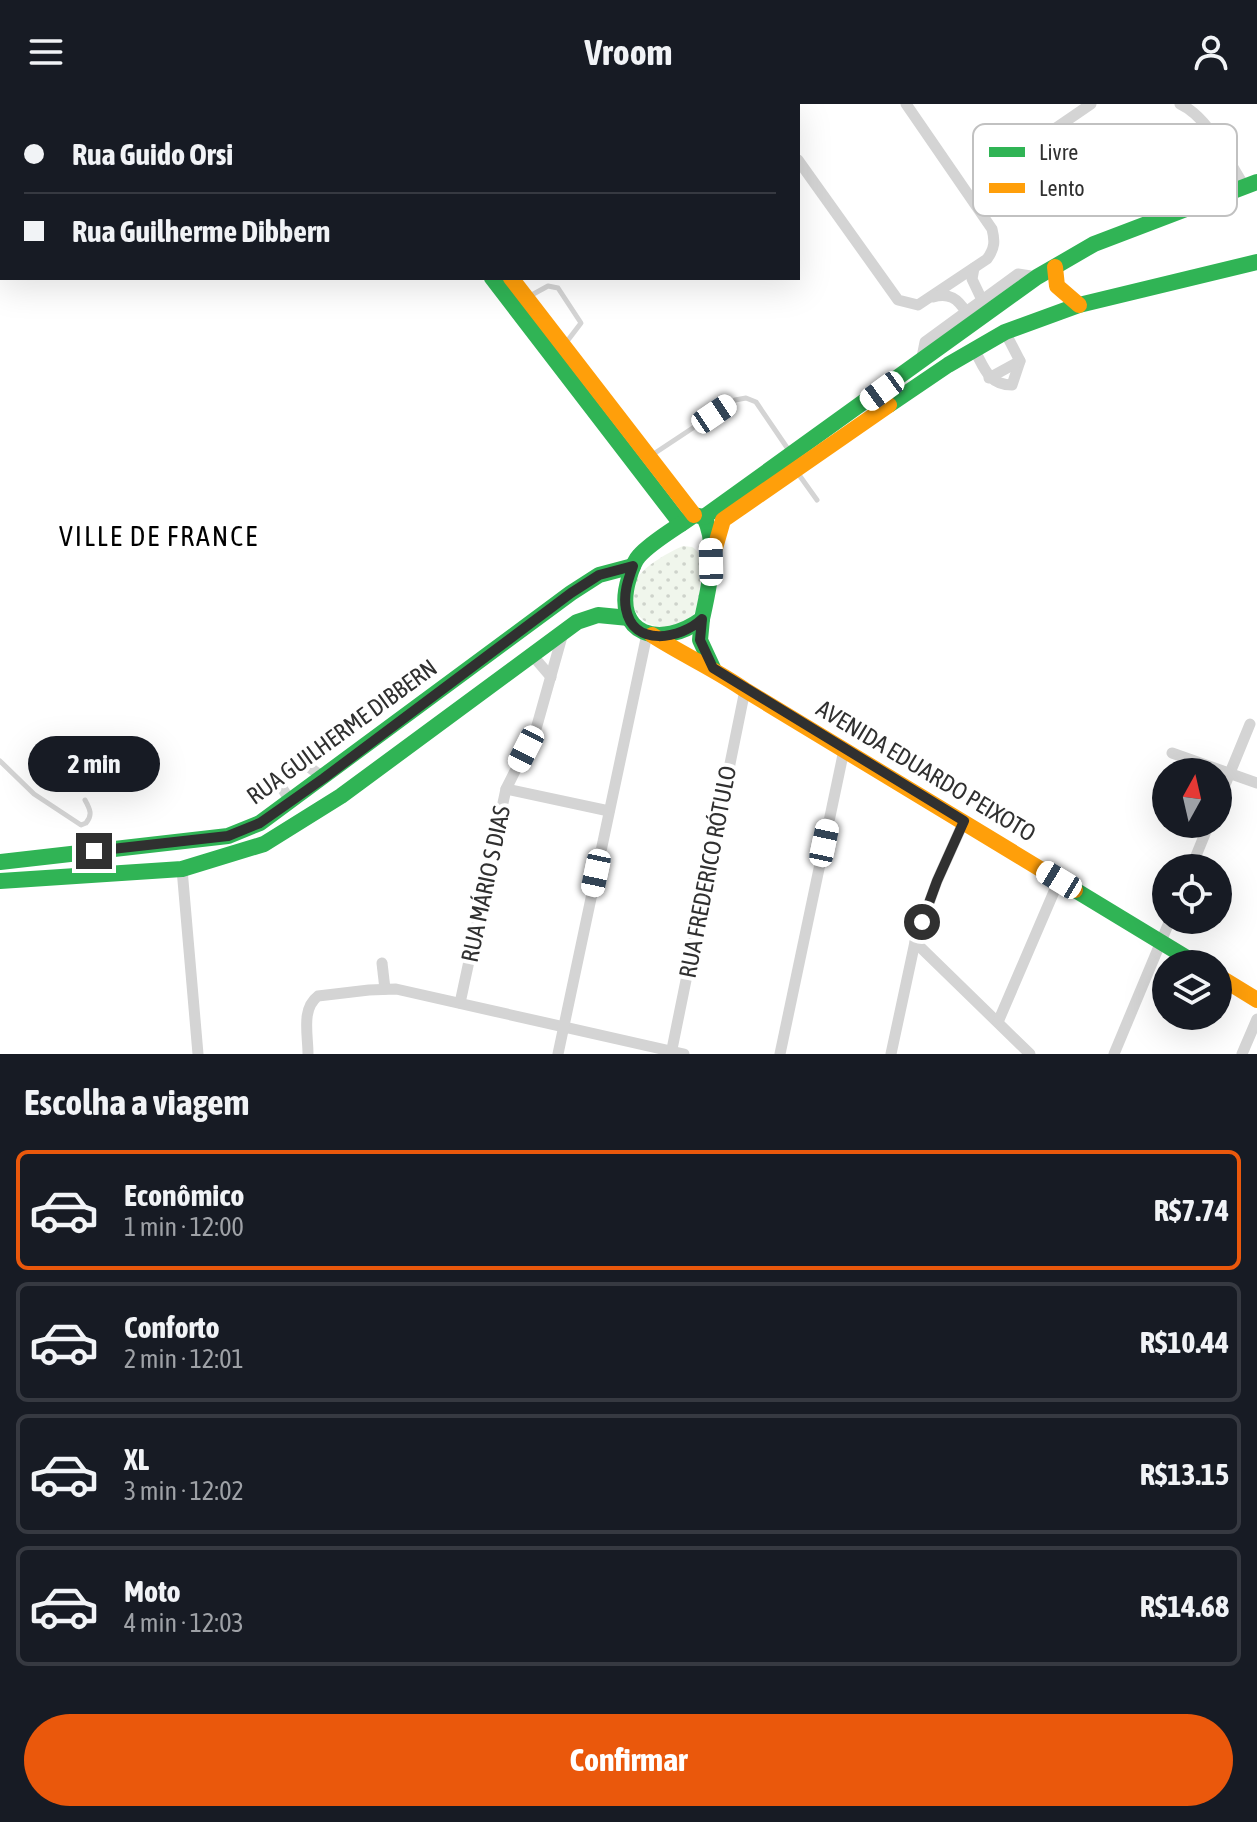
<!DOCTYPE html>
<html lang="pt">
<meta charset="utf-8">
<style>
body{margin:0;font-family:"Asap Condensed",sans-serif;background:#242831;color:#f1f3f6;height:100vh;display:flex;flex-direction:column;font-size:30px;white-space:nowrap}
*{box-sizing:border-box;margin:0}
p{font-size:26px;color:#9ea1a6}
.icon{flex:none;width:44px;height:44px;fill:none;stroke:currentColor;stroke-width:2;stroke-linecap:round;stroke-linejoin:round}
.map{position:relative;height:950px;overflow:hidden}
.side{display:flex;flex-direction:column;background:#171b24;flex:1}
.side>*{flex:none}
.banner{position:absolute;left:0px;top:0px;width:800px;height:176px;box-shadow:0 8px 32px #0002;display:grid;align-content:center;height:176px;padding:0 24px;background:#171b24}
.needle{width:52px;rotate:8deg}
.buttons{position:absolute;left:1152px;top:654px;display:grid;gap:16px}
.buttons a{display:grid;place-items:center;width:80px;height:80px;border-radius:50%;background:#171b24;box-shadow:0 8px 32px #0002;font-size:40px}
.end{position:absolute;width:36px;height:36px;margin:-18px;border:10px solid #303030;background:#fff;box-shadow:0 0 0 4px #fff}
.from{border-radius:50%}
.bubble{position:absolute;height:56px;border-radius:28px;background:#171b24;box-shadow:0 8px 32px #0002;font-size:26px;font-weight:700;line-height:56px;text-align:center}
.car{position:absolute;width:24px;height:48px;margin:-24px -12px;border-radius:10px;box-shadow:0 0 6px 2px #0007;background:linear-gradient(#fff 24%,#345 0 40%,#fff 0 76%,#345 0 86%,#fff 0)}
.banner b{display:flex;align-items:center;gap:28px;height:76px;font-size:30px}
.banner b+b{border-top:2px solid #363941}
.banner i{width:20px;height:20px;background:#f1f3f6}
ul{padding:0;list-style:none}
li{display:flex;align-items:center;gap:24px;height:120px;margin:0 16px 12px;padding:0 8px;border:4px solid #363941;border-radius:12px}
li div{flex:1}
li b{display:block;font-size:30px}
li em{font-style:normal;font-weight:700}
li.active{border-color:#ea580c}
li>.icon{width:72px;height:72px;stroke-width:1.5}
h2{padding:0 24px;font-size:36px;line-height:96px}
.primary-button{display:flex;gap:16px;margin-top:auto;padding:16px 24px}
.primary-button a{flex:1;height:92px;border-radius:48px;background:#ea580c;color:#fff;font-size:32px;font-weight:700;line-height:92px;text-align:center}
header{display:flex;justify-content:space-between;align-items:center;height:104px;padding:0 24px;background:#171b24;font-size:36px;font-weight:700}
.map>svg:first-child{display:block}
</style>
<header><svg class="icon" aria-label="menu" viewBox="0 0 24 24"><path d="M4 6h16M4 12h16M4 18h16"/></svg>Vroom<svg class="icon" aria-label="person" viewBox="0 0 24 24"><circle cx="12" cy="8" r="4"/><path d="M4 21q1-7 8-7t8 7"/></svg></header>
<div class="map">
<svg width="1257" height="950" viewBox="0 0 1257 950">
<defs>
<pattern id="park-dots" width="8" height="8" patternUnits="userSpaceOnUse" patternTransform="scale(2)"><rect width="8" height="8" fill="#f0f6ec"/><path d="M2 2h.1M6 6h.1" fill="none" stroke="#ced3cb" stroke-width="1.8" stroke-linecap="round"/></pattern>
</defs>
<rect width="100%" height="100%" fill="#fff"/>
<!-- park -->
<path fill="url(#park-dots)" d="M 683,442 L 692,443 C 705,451 702,464 700,477 C 699,486 700,499 695,508 C 691,516 683,518 675,521 C 647,531 619,502 637,474 C 646,461 669,448 683,442 Z"/>
<g fill="none" stroke-linecap="round" stroke-linejoin="round">
<!-- lane -->
<g stroke="#d4d4d4" stroke-width="5">
<polyline points="528,193 548,182 558,184 581,219 565,240"/>
<polyline points="652,351 735,296 746,294 756,298 790,348"/>
<polyline points="797,368 817,396"/>
<path d="M 0,657 L 34,690 L 81,721 L 86,719 C 93,711 90,705 85,696"/>
</g>
<!-- street -->
<g stroke="#d4d4d4" stroke-width="11">
<polyline points="463,0 465,2"/>
<polyline points="758,0 760,2"/>
<path d="M 1180,0 C 1210,14 1227,56 1245,83"/>
<polyline points="565,2 567,0"/>
<polyline points="1034,39 1091,0"/>
<path d="M 798,56 L 898,196 L 918,201 L 987,155 C 995,144 995,137 992,125 L 906,0"/>
<polyline points="974,164 972,175 982,196"/>
<path d="M 933,193 C 949,188 958,195 966,208"/>
<path d="M 974,245 C 984,263 988,281 1012,281 L 1020,257 L 1005,228"/>
<polyline points="921,258 925,238 1018,170 1037,173"/>
<polyline points="989,274 1020,257"/>
<polyline points="533,552 551,573"/>
<polyline points="1172,649 1257,679"/>
<polyline points="298,655 324,674"/>
<polyline points="275,673 291,698"/>
<polyline points="506,685 609,707"/>
<polyline points="1218,698 1250,620"/>
<polyline points="1191,764 1209,720"/>
<polyline points="182,765 198,950"/>
<polyline points="915,838 1030,950"/>
<polyline points="382,859 385,885"/>
<polyline points="460,899 506,685 536,625 563,529"/>
<polyline points="998,918 1059,776"/>
<path d="M 308,950 C 308,930 301,905 318,892 L 369,886 L 396,885 L 684,950"/>
<polyline points="558,950 647,530"/>
<polyline points="671,950 745,586"/>
<polyline points="780,950 844,646"/>
<polyline points="891,950 915,838 937,777 964,717"/>
<polyline points="1114,950 1170,816"/>
<polyline points="1242,950 1257,915"/>
</g>
<!-- fast -->
<g stroke="#30b455" stroke-width="16">
<polyline points="371,0 373,2"/>
<polyline points="492,174 681,420"/>
<polyline points="889,301 948,261 1005,228 1079,201 1257,158"/>
<path d="M 694,411 L 704,413 C 719,443 709,483 702,515 C 662,545 611,533 629,474 C 631,467 634,457 639,452 C 652,437 678,423 694,411 Z"/>
<polyline points="704,413 1037,173 1094,140 1257,78"/>
<polyline points="702,515 700,536 713,564"/>
<polyline points="0,758 228,732 260,719 571,489 599,471 633,462"/>
<polyline points="0,777 182,765 264,740 341,692 577,518 598,511 629,514"/>
<polyline points="1075,786 1197,860"/>
</g>
<!-- slow -->
<g stroke="#ff9f0a" stroke-width="16">
<polyline points="344,0 345,2"/>
<polyline points="1055,163 1057,182 1079,201"/>
<polyline points="511,174 694,411"/>
<polyline points="711,458 723,416 889,301"/>
<path d="M 652,531 C 683,551 715,565 745,586 L 1075,786"/>
<polyline points="1218,872 1257,896"/>
</g>
</g>
<g fill="none" stroke-linecap="round" stroke-linejoin="round">
<!-- route -->
<path stroke="#303030" stroke-width="10" d="M 94,747 L 228,732 L 260,719 L 324,674 L 571,489 L 599,471 L 633,462 C 628,476 623,490 626,505 C 633,544 681,535 702,515 L 700,536 L 713,564 L 964,717 L 937,777 L 922,818"/>
</g>
<g text-anchor="middle" stroke-width="8" stroke-linejoin="round" paint-order="stroke">
<!-- street labels -->
<g font-size="24" fill="#303030" stroke="#fff">
<text transform="translate(342 628) rotate(-36)" y="8">RUA GUILHERME DIBBERN</text>
<text transform="translate(926 667) rotate(31)" y="8">AVENIDA EDUARDO PEIXOTO</text>
<text transform="translate(708 768) rotate(-79)" y="8">RUA FREDERICO RÓTULO</text>
<text transform="translate(486 780) rotate(-78)" y="8">RUA MÁRIO S DIAS</text>
</g>
<!-- quarter labels -->
<g font-size="28" letter-spacing="2" fill="#000" stroke="#fff">
<text x="159" y="442">VILLE DE FRANCE</text>
</g>
</g>
<!-- legend -->
<rect x="973" y="20" width="264" height="92" rx="12" fill="#fff" stroke="#c1c1c1" stroke-width="2"/>
<rect x="989" y="43" width="36" height="10" fill="#30b455"/>
<rect x="989" y="79" width="36" height="10" fill="#ff9f0a"/>
<g font-size="22" fill="#303030">
<text x="1039" y="56">Livre</text>
<text x="1039" y="92">Lento</text>
</g>
</svg>
<div class="buttons">
<a><svg class="needle" viewBox="-14 -14 28 28"><path d="M0-13l5 13h-10z" fill="#e53935"/><path d="M0 13l5-13h-10z" fill="#9ea1a6"/></svg></a>
<a><svg class="icon" aria-label="locate" viewBox="0 0 24 24"><circle cx="12" cy="12" r="6"/><path d="M12 2v4M12 18v4M2 12h4M18 12h4"/></svg></a>
<a><svg class="icon" aria-label="layers" viewBox="0 0 24 24"><path d="M12 4l9 5-9 5-9-5zM3 14l9 5 9-5"/></svg></a>
</div>
<i class="end from" style="left:922px;top:818px"></i>
<i class="end" style="left:94px;top:747px"></i>
<div class="bubble" style="left:28px;top:632px;width:132px">2 min</div>
<i class="car" style="left:882px;top:287px;rotate:234deg"></i>
<i class="car" style="left:714px;top:310px;rotate:56deg"></i>
<i class="car" style="left:711px;top:458px;rotate:359deg"></i>
<i class="car" style="left:526px;top:645px;rotate:207deg"></i>
<i class="car" style="left:824px;top:739px;rotate:12deg"></i>
<i class="car" style="left:596px;top:769px;rotate:192deg"></i>
<i class="car" style="left:1059px;top:776px;rotate:301deg"></i>
<div class="banner">
<b><i class="from"></i>Rua Guido Orsi</b>
<b><i></i>Rua Guilherme Dibbern</b>
</div>
</div>
<section class="side">
<h2>Escolha a viagem</h2>
<ul>
<li class="active"><svg class="icon" aria-label="car" viewBox="0 0 24 24"><path d="M5 17H2v-5l4-1 3-4h7l3 4 3 1v5h-3M9 17h6M6 11h13"/><circle cx="7" cy="17" r="2"/><circle cx="17" cy="17" r="2"/></svg><div><b>Econômico</b><p>1 min · 12:00</p></div><em>R$7.74</em></li>
<li><svg class="icon" aria-label="car" viewBox="0 0 24 24"><path d="M5 17H2v-5l4-1 3-4h7l3 4 3 1v5h-3M9 17h6M6 11h13"/><circle cx="7" cy="17" r="2"/><circle cx="17" cy="17" r="2"/></svg><div><b>Conforto</b><p>2 min · 12:01</p></div><em>R$10.44</em></li>
<li><svg class="icon" aria-label="car" viewBox="0 0 24 24"><path d="M5 17H2v-5l4-1 3-4h7l3 4 3 1v5h-3M9 17h6M6 11h13"/><circle cx="7" cy="17" r="2"/><circle cx="17" cy="17" r="2"/></svg><div><b>XL</b><p>3 min · 12:02</p></div><em>R$13.15</em></li>
<li><svg class="icon" aria-label="car" viewBox="0 0 24 24"><path d="M5 17H2v-5l4-1 3-4h7l3 4 3 1v5h-3M9 17h6M6 11h13"/><circle cx="7" cy="17" r="2"/><circle cx="17" cy="17" r="2"/></svg><div><b>Moto</b><p>4 min · 12:03</p></div><em>R$14.68</em></li>
</ul>
<div class="primary-button"><a>Confirmar</a></div>
</section>
